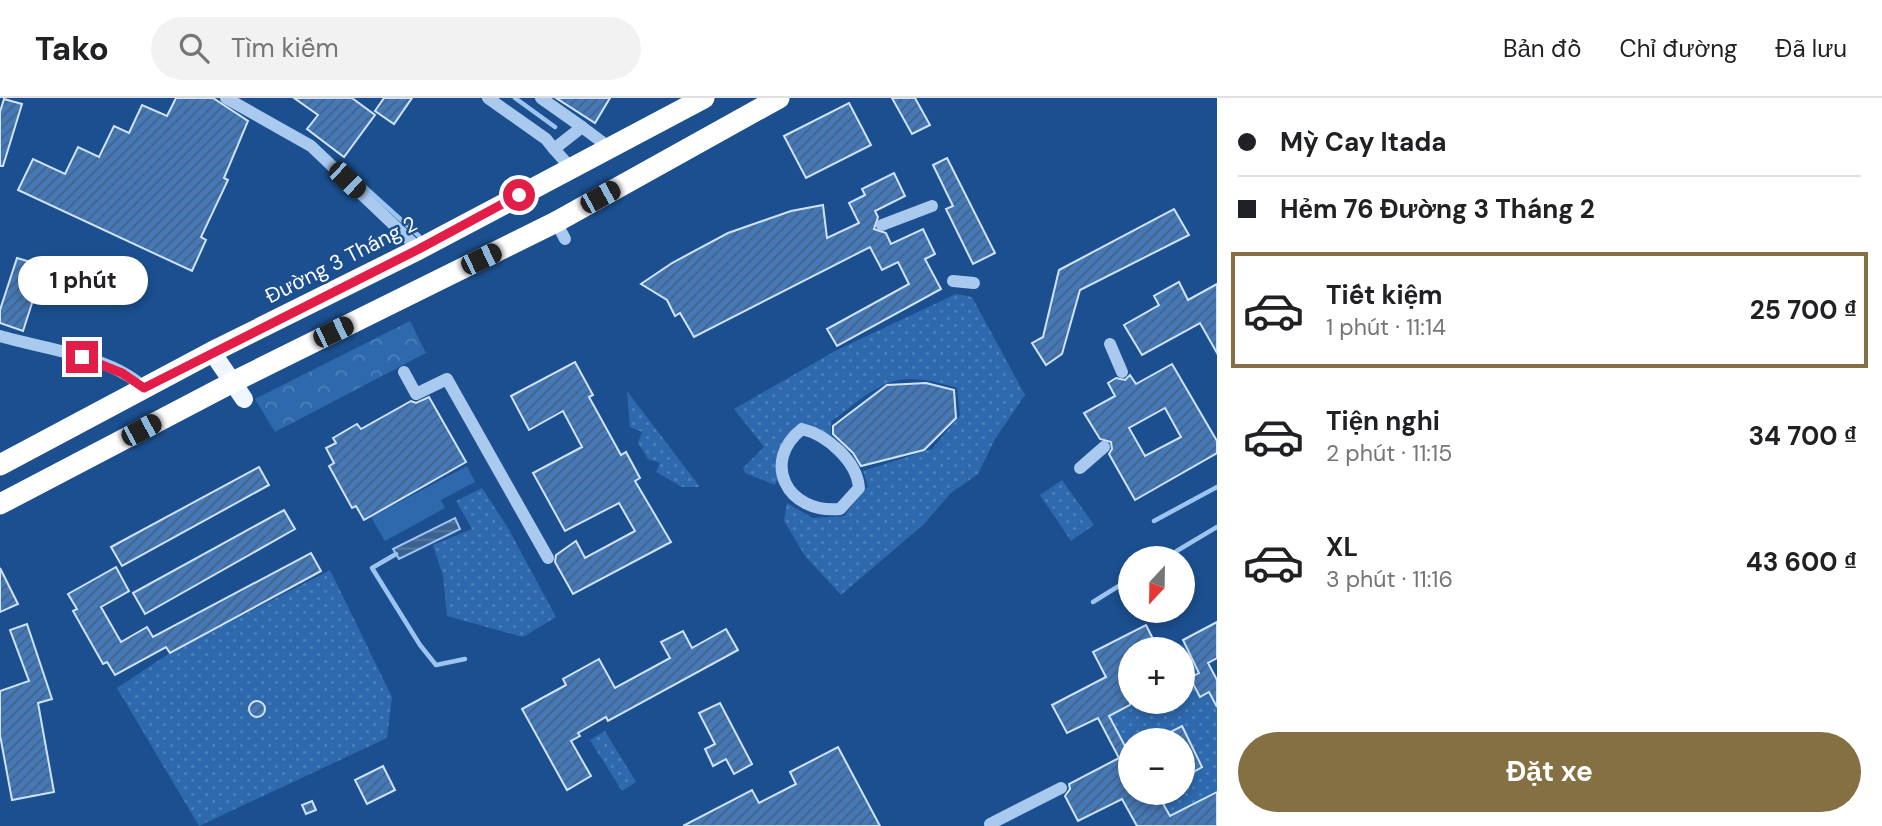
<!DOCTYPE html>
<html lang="vi">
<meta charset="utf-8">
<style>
body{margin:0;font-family:"DM Sans",sans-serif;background:#f2f2f2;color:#202124;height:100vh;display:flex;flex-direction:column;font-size:26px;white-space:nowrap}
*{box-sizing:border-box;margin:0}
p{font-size:23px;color:#757577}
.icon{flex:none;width:38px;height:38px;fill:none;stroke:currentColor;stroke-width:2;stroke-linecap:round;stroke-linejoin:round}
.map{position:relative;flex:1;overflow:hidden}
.drawer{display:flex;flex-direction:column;background:#fff;width:665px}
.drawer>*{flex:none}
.hud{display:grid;align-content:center;height:154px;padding:0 21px;background:#fff}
.needle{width:46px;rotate:202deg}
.tools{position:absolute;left:1118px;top:448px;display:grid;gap:14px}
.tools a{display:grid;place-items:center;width:77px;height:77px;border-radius:50%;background:#fff;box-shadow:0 4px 10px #0003;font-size:35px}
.end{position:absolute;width:32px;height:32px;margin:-16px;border:9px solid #e11d48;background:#fff;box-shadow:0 0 0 4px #fff}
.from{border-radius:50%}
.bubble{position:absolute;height:49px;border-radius:24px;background:#fff;box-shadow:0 4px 10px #0003;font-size:23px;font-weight:700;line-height:49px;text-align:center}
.car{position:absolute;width:21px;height:42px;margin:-21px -10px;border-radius:9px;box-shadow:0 0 5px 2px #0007;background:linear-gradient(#222 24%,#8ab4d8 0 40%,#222 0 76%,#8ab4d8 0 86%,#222 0)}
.hud b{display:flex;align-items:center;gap:24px;height:66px;font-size:26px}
.hud b+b{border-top:2px solid #e0e0e0}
.hud i{width:18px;height:18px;background:#202124}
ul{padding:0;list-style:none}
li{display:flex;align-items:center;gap:21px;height:116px;margin:0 14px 10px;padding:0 7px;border:4px solid transparent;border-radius:0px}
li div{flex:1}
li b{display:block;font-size:26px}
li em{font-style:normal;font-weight:700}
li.active{border-color:#847042}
li>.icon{width:63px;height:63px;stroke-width:1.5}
.button{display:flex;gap:14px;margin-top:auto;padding:14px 21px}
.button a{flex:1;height:80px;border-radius:42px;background:#847042;color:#fff;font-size:28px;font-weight:700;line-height:80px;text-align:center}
header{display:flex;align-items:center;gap:42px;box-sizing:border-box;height:98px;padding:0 35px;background:#fff;border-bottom:2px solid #e0e0e0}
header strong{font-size:33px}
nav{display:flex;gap:38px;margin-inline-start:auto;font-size:24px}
.search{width:490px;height:63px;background:#f2f2f2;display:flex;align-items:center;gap:18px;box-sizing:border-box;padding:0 24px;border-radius:38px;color:#757577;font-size:26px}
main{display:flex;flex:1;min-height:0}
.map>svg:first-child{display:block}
</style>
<header>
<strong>Tako</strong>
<div class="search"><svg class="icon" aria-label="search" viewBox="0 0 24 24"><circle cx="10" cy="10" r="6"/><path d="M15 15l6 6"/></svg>Tìm kiếm</div>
<nav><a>Bản đồ</a><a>Chỉ đường</a><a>Đã lưu</a></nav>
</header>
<main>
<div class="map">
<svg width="1217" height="728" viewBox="0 0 1217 728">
<defs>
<pattern id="forest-crowns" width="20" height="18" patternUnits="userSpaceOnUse" patternTransform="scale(1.75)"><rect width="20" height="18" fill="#2e69ad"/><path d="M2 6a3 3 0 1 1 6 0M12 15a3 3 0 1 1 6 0" fill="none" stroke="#4d80b9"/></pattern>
<pattern id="park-dots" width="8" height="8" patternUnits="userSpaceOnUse" patternTransform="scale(1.75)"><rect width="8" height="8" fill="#2e69ad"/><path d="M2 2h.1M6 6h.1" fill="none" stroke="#4d80b9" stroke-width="1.8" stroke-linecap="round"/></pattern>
<pattern id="water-rules" width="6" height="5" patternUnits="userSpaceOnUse" patternTransform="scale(1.75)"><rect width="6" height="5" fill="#3c6290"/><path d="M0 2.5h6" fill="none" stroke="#597aa1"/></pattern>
<pattern id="building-hatch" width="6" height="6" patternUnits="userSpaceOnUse" patternTransform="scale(1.75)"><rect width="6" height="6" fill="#4478b7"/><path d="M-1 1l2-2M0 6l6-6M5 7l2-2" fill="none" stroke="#486282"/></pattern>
</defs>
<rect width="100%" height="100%" fill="#1b4f8f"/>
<!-- green -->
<polygon fill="#2e69ad" points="467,368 475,384 441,402 445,410 385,443 371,419"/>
<!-- forest -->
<polygon fill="url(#forest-crowns)" points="410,223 426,255 275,334 255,301"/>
<!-- park -->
<g fill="url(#park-dots)">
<path d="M 956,196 L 972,199 L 1025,297 L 995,341 L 978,376 L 951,395 L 923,427 L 841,497 L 805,458 L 784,423 L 787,405 L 813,420 L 844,418 L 868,388 L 863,373 L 932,351 L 960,317 L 957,290 C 892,269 880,287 831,324 L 831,340 L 801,328 C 782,342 772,357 778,380 L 775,387 L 745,375 L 743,370 L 764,349 L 734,311 L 835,253 Z"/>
<polygon points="627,293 700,389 682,389 656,374 660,365 648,361 638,345 642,334 630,329"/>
<polygon points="1062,382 1094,427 1071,443 1040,397"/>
<polygon points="482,390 508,430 556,519 523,539 447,518 443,478 433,447 472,431 456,403"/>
<polygon points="330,472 392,599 387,640 199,728 117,590 170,555"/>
<polygon points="1183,546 1199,575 1190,581 1200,599 1209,594 1217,609 1217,694 1170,718 1157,695 1183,695 1183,680 1202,669 1182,629 1155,642 1130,642 1130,648 1126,650 1109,618 1138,604 1183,604 1183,551 1174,551"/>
<polygon points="605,633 636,684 622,693 590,642"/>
</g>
<!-- water -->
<polygon fill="url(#water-rules)" stroke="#9cc4f0" stroke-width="2" points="455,420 460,431 399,461 393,451"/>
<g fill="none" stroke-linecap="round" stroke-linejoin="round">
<!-- stream -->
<g stroke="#9cc4f0" stroke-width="4.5">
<polyline points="515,0 555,29"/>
<polyline points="347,73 419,138"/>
<polyline points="1154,423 1217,389"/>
<polyline points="396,456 372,470 420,547 436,567 465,561"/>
<polyline points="1165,460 1217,429"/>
<polyline points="1093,504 1130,481"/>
</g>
</g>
<!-- building -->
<g fill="url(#building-hatch)" stroke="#cfe3fa" stroke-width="2" fill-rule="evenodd">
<polygon points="176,0 213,0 248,23 224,80 228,82 201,139 206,142 192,173 18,92 33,61 65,76 78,49 99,59 114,28 129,35 142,7 167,18"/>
<polygon points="294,0 352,0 375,17 344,59 307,31 318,17"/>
<polygon points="384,0 412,0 394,26 375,13"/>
<polygon points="556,0 610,0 595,25"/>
<polygon points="892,0 915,0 930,27 912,36"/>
<polygon points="4,1 22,6 3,68 0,68 0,14"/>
<polygon points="849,5 871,47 806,80 784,38"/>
<polygon points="947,60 995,155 973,166 946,111 953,108 933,67"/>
<polygon points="894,75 905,98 875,113 878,119 874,131 886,135 891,146 923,131 935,156 925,161 941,191 837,248 827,231 909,186 898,164 882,172 870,149 694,239 680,215 675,218 667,202 641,186 672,165 728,135 791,113 823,107 827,140 859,125 849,105 865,97 862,91"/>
<polygon points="1174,111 1189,137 1080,192 1062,256 1046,267 1032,245 1043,239 1059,172"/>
<polygon points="17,160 44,168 23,233 0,225 0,212"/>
<polygon points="1179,184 1188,202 1217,186 1217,255 1200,225 1142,257 1124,227 1159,207 1154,198"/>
<polygon points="575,264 593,297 589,299 621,357 626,354 640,380 635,383 671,444 573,496 555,464 556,457 576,443 585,460 635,433 619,405 565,433 533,375 582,349 563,313 529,332 511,298"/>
<path d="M 1172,266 L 1217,343 L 1217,355 L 1135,402 L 1109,356 L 1112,351 L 1111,344 L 1100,341 L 1084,315 L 1115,298 L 1108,285 L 1116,280 L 1125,282 L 1130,277 L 1136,286 ZM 1165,310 L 1181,339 L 1145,358 L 1129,330 Z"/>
<polygon points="926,285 954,292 956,320 924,352 861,368 853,355 833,336 833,328 887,287"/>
<polygon points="429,299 466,364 364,422 356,408 352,410 329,368 334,365 326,350 336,345 333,340 357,326 361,331 411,303 416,305"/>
<polygon points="259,369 269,387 122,468 111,449"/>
<polygon points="284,412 295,431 145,516 133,495"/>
<polygon points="311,455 321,473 170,555 166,549 115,577 107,564 103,566 73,513 77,511 68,496 116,469 129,493 101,509 121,544 147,529 153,539"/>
<polygon points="0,470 18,506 0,514"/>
<polygon points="1217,524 1217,560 1208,565 1217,582 1217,609 1209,594 1200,599 1190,580 1199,575 1183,542"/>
<polygon points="27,526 52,601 38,605 54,694 12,702 0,637 0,593 29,583 10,532"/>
<polygon points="1146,527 1158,551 1130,551 1130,607 1109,618 1126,650 1130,648 1130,695 1157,695 1170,718 1217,694 1217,728 1137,728 1122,701 1078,723 1065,698 1070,691 1069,686 1119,660 1098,620 1067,635 1052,607 1106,579 1093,554"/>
<polygon points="726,531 738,552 608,623 606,619 578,635 580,638 571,643 591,678 567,692 522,611 566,587 563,581 599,561 615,590 670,560 661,544 683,533 692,550"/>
<circle cx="257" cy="611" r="8"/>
<polygon points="720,605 752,666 734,676 726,661 713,668 705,651 715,646 699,615"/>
<polygon points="1182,628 1202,669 1183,680 1183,642 1155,642"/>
<polygon points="838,649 880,728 683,728 752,692 759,705 796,686 790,674"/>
<polygon points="383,668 395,692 367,706 355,682"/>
<polygon points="312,703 316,712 306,716 302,707"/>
</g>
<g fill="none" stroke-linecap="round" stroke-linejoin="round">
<!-- minor -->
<g stroke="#a9c9ee" stroke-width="12">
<polyline points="226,0 311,48 419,151"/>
<polyline points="488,0 546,41 554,51"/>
<polyline points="541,0 582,29"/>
<polyline points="570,69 554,51 582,29 610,50"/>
<polyline points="556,124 565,141"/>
<polyline points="882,127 932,108"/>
<polyline points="953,183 974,185"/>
<path d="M 0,238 C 43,251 112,258 144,290"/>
<polyline points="1110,246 1122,274"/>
<polyline points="404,274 416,296 447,281 548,460"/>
<path d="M 802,331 C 827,337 857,363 859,390 L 840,411 C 786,416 761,363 802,331 Z"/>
<polyline points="1080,370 1104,349"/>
<polyline points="990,726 1061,690"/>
</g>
<!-- major -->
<polyline stroke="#f0f6ff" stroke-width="18" points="212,254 244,301"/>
<!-- highway -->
<g stroke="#fff" stroke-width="21">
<polyline points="0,367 212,254 419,151 704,0"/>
<polyline points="0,406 235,283 556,124 779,0"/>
</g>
</g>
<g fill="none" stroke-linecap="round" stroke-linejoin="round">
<!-- route -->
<polyline stroke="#e11d48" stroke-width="9" points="82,259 122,275 144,290 419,151 519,97"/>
</g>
<g text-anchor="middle" stroke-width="5" stroke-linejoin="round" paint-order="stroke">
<!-- street labels -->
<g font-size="21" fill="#fff" stroke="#1b4f8f">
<text transform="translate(341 162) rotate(-27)" y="7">Đường 3 Tháng 2</text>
</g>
</g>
</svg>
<div class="tools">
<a><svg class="needle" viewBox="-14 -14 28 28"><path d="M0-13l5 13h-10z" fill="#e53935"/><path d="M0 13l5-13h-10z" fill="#757577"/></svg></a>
<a>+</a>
<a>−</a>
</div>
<i class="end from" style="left:519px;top:97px"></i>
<i class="end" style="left:82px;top:259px"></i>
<div class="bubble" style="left:18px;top:158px;width:130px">1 phút</div>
<i class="car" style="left:347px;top:82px;rotate:134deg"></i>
<i class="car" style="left:600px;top:99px;rotate:61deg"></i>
<i class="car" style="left:481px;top:161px;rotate:64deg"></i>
<i class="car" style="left:333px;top:234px;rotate:64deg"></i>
<i class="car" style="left:141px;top:332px;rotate:62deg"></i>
</div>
<section class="drawer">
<div class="hud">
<b><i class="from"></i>Mỳ Cay Itada</b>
<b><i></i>Hẻm 76 Đường 3 Tháng 2</b>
</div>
<ul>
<li class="active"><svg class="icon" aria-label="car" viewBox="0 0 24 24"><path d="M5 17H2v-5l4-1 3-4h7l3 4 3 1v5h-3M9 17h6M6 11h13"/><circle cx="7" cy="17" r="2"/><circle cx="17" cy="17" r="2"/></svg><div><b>Tiết kiệm</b><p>1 phút · 11:14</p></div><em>25 700 ₫</em></li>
<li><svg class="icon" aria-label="car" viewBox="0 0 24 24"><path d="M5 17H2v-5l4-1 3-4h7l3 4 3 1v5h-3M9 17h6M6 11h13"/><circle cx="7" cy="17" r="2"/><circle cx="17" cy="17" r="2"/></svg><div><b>Tiện nghi</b><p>2 phút · 11:15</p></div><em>34 700 ₫</em></li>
<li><svg class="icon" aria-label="car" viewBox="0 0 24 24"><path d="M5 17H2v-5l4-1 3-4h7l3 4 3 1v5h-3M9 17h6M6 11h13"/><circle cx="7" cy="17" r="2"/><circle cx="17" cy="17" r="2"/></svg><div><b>XL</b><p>3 phút · 11:16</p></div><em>43 600 ₫</em></li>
</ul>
<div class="button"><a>Đặt xe</a></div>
</section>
</main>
